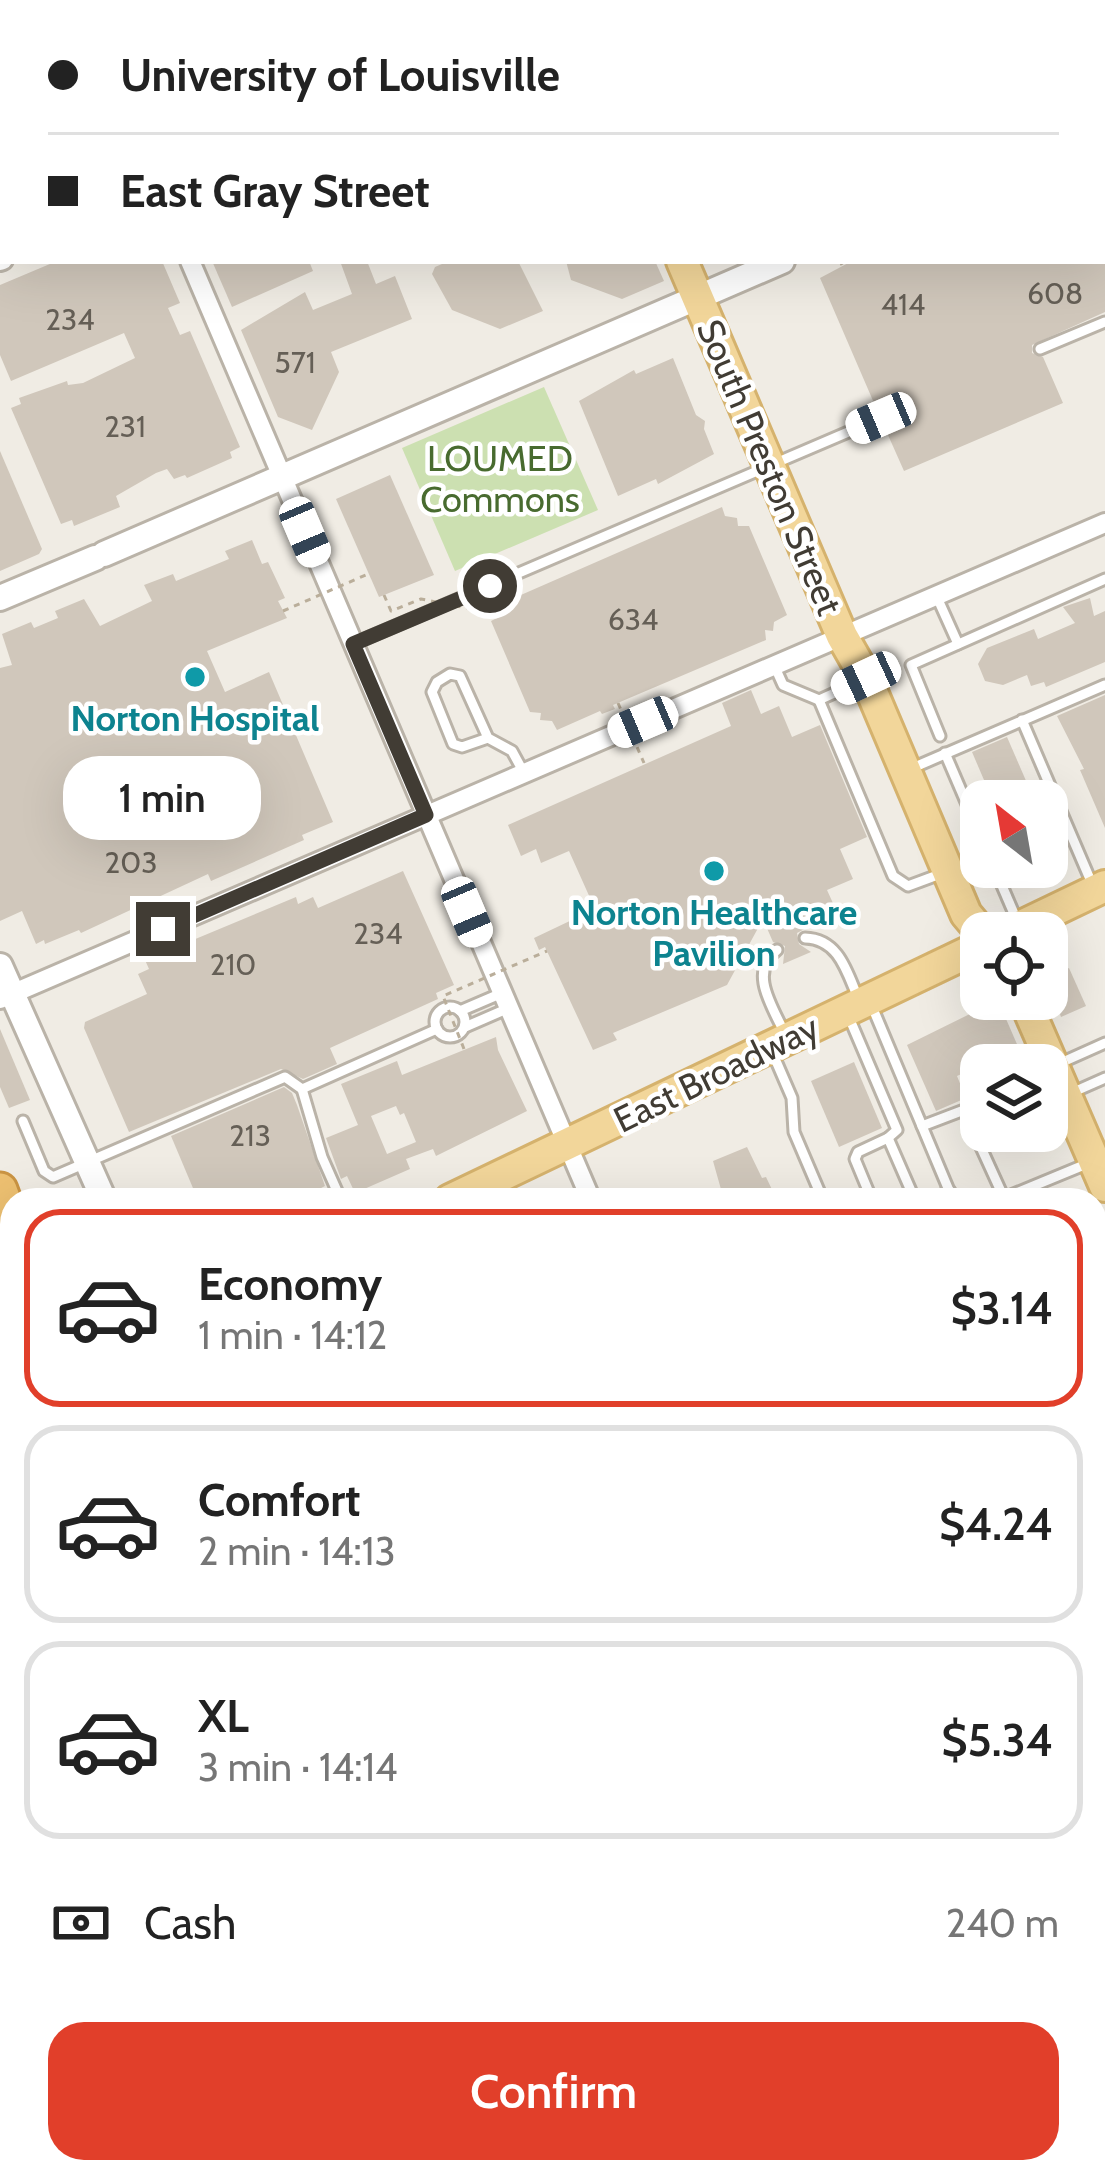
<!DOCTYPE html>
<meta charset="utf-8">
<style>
body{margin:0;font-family:Cabin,sans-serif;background:#f6f6f6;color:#222;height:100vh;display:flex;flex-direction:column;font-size:45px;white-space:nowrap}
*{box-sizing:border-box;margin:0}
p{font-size:39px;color:#767676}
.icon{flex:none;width:66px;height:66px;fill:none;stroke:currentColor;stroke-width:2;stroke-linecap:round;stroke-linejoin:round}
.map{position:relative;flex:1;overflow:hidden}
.sheet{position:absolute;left:0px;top:1188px;width:1107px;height:996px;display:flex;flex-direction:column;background:#fff;border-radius:36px 36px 0 0;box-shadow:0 12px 48px #0002}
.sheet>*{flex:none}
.guide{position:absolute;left:0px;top:0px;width:1107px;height:264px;box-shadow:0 12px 48px #0002;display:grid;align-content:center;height:264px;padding:0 48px;background:#fff}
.needle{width:78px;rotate:329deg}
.tools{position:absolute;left:960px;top:780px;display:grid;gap:24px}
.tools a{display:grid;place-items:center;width:108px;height:108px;border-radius:24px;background:#fff;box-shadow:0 12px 48px #0002;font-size:60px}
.end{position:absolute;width:54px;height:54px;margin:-27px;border:15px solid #413c34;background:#fff;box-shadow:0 0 0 6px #fff}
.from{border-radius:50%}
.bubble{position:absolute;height:84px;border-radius:36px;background:#fff;box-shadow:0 12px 48px #0002;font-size:39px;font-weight:600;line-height:84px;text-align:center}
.car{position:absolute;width:36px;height:72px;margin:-36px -18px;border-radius:15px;box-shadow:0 0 9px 3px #0007;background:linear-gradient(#fff 24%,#345 0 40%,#fff 0 76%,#345 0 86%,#fff 0)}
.guide b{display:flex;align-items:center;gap:42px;height:114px;font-size:45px}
.guide b+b{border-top:3px solid #e0e0e0}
.guide i{width:30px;height:30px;background:#222}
ul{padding:21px 0 0;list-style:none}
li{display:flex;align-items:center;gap:36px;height:198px;margin:0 24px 18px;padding:0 24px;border:6px solid #e0e0e0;border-radius:36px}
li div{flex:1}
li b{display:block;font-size:45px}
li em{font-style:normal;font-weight:600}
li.current{border-color:#e13f2a}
li>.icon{width:108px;height:108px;stroke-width:1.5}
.pay{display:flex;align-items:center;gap:30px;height:132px;padding:0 48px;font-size:45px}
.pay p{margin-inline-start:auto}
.primary-button{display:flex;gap:24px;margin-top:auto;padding:24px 48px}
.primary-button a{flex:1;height:138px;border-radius:36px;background:#e13f2a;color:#fff;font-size:48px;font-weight:600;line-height:138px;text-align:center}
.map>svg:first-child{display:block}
</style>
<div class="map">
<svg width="1105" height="2184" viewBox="0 0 1105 2184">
<rect width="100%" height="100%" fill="#f0ece4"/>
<!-- green -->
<polygon fill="#cce0b1" points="544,387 598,510 455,571 402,448"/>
<!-- building -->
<g fill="#d0c7bb" fill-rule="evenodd">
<polygon points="57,261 162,261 180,303 168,308 180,335 190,331 240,447 230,452 232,458 187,478 185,475 174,479 167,469 156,473 116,496 120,507 74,526 72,520 61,524 11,408 21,404 19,398 67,381 68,385 83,383 135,358 124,333 11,381 0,355 0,285"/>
<polygon points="212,261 309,261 313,271 232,307"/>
<polygon points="340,261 367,261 376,284 395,276 412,319 331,352 339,372 312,430 278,417 241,330 305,292 313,310 352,294"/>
<polygon points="449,261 518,261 543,311 500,329 452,310 432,274 435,267"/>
<polygon points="566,261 655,261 664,281 622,299 571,280"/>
<polygon points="852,261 1105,261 1105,312 1032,345 1032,353 1043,357 1063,403 904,471 884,426 890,416 885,410 877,410 820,278"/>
<polygon points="673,358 696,415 705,421 704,429 714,454 658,484 656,479 618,496 579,401 634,370 636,374"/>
<polygon points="0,451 42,549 39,554 0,571"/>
<polygon points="390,475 434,575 379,597 336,499"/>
<polygon points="722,507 725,516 737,518 738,526 749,526 787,615 774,622 773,631 765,630 766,640 613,705 615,709 602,714 600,711 557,730 552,721 540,720 541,713 530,712 491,621 503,615 504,606 512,608 514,598"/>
<polygon points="252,540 262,564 268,562 285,598 278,601 287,618 207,651 225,692 269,672 333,822 302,835 304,840 211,881 208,874 81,933 79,930 45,944 44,940 36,944 22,911 0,921 0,668 12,665 2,634 31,622 34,628 58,618 55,611 84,599 100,626 152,601 144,585 173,574 176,581 229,559 225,551"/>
<polygon points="1090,598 1094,616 1105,611 1105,662 1046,687 1044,682 1031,686 1027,675 1003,685 985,681 978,664 987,648 1034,629 1038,639 1075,623 1063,607"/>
<polygon points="751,690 761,714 779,706 792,737 820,725 867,837 840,849 853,879 827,890 837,912 797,933 799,944 811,952 783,964 785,946 773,942 763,919 727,985 613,1033 617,1040 593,1050 545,947 539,950 534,938 595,909 569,851 541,863 536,849 521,856 508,825 731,726 722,703"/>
<polygon points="1105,695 1105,828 1080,770 1084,769 1057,716"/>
<polygon points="1007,737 1027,783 1035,801 993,801 972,752"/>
<polygon points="403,871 454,985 436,993 438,999 330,1048 337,1064 303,1079 281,1069 129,1132 84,1028 85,1022 147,994 138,974 149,969 145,960 296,897 298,904 313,897 318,908"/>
<polygon points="1069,968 1086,1006 1061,1017 1047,977"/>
<polygon points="1000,1005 1026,1065 981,1065 957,1076 966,1098 936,1111 907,1045 980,1009 981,1013"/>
<polygon points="0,1029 30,1100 9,1108 0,1087"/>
<path d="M 496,1037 L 498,1050 L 527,1111 L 436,1156 L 433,1149 L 406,1159 L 410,1169 L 355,1193 L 347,1176 L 341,1179 L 326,1138 L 358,1125 L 341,1084 L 397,1061 L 402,1075 ZM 396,1106 L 400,1115 L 404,1113 L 416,1142 L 387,1154 L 371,1116 Z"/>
<polygon points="854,1062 882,1128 839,1147 811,1081"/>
<polygon points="284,1087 292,1093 297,1105 325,1186 298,1200 198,1200 171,1136"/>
<polygon points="747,1147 762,1178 766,1177 777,1200 724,1200 713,1161"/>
</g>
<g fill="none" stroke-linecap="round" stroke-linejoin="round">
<defs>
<g id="service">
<polyline points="1008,0 1012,3"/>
<polyline points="590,3 597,0"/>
<polyline points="1025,3 1032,0"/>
<polyline points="0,61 3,60"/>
<polyline points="0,92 3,92"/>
<polyline points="1040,349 1105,322"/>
<polyline points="936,595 958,644"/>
<polyline points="353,644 881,418"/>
<polyline points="774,665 783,685 819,700"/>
<polyline points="863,680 819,700 893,876 908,886 943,873"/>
<polyline points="1022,720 1093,886"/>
<polyline points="940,736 911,665 1105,579"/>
<polyline points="488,738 460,676 450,674 437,682 432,692 453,744 462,747 488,738 512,751 524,773"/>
<polyline points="945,753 981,837"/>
<polyline points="910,769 1105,685"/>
<polyline points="994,867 1018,923"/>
<path d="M 805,938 C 839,939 847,972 858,998"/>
<path d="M 777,950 C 747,972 774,1009 786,1036"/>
<polyline points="871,1004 953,1200"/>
<circle cx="450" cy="1022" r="15"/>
<polyline points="460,1011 502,993"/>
<polyline points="848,1015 897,1130 888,1138"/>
<polyline points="465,1027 509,1008"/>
<polyline points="773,1054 792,1098 794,1132 823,1200"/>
<polyline points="1056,1065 1105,1043"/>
<polyline points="302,1089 322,1157 341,1200"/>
<polyline points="1069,1094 1105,1078"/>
<polyline points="23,1121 44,1171 53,1177 285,1077 302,1089 437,1029"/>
<polyline points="922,1126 964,1110 1004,1198"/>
<polyline points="872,1200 855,1159 858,1152 888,1138 915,1200"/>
<polyline points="931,1200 950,1191"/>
<polyline points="999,1200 1089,1163"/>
<polyline points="0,1427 12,1454"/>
<polyline points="0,1568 12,1576"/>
<polyline points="0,1633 12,1628"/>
<polyline points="0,1941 12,1936"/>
<polyline points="1095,1952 1105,1948"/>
<polyline points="297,2172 302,2184"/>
<polyline points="760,2172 765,2184"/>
</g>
<g id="minor">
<polyline points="78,0 79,3"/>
<polyline points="0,261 3,260"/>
<polyline points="190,261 591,1200"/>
<polyline points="0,999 1105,523"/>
<polyline points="1095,1365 1105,1360"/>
<polyline points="1095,1562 1105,1585"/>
<polyline points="1095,1751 1105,1746"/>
<polyline points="0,1834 12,1829"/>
<polyline points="1095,2095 1105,2091"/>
<polyline points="1010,2172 1015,2184"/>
<polyline points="76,2184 103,2172"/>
<polyline points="552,2184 580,2172"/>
<polyline points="887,2184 915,2172"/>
</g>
<g id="tertiary">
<polyline points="1104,122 1105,122"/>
<polyline points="104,554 782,261"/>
<polyline points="0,598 95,558"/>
<polyline points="0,966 104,1200"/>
<polyline points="121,2172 126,2184"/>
<polyline points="519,2172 524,2184"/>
</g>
<g id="primary">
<polyline points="570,0 571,3"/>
<polyline points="1062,0 1064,3"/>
<polyline points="1104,94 1105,96"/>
<polyline points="682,261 842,636 866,678 966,914 982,933"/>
<polyline points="1007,933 1105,886"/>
<polyline points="1024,999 1105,1186"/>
<polyline points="450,1200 981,946"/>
<polyline points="0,1416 12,1410"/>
</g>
<g id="motorway">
<polyline points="0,1190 12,1223"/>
<polyline points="0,1331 12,1356"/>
<polyline points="0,1891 12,1900"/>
<polyline points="373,2172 380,2184"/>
<polyline points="428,2172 433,2184"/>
</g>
</defs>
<!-- service casing -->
<use href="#service" stroke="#bab3a8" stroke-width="15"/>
<!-- minor casing -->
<use href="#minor" stroke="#bab3a8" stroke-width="24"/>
<!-- tertiary casing -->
<use href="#tertiary" stroke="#bab3a8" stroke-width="30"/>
<!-- primary casing -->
<use href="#primary" stroke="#d5b26d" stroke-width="36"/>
<!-- motorway casing -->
<use href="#motorway" stroke="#ca9443" stroke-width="39"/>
<!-- path -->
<polyline stroke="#baae9a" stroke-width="3" stroke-dasharray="6 6" stroke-linecap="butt" points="840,261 842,265"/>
<!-- service -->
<use href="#service" stroke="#fff" stroke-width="9"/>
<!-- minor -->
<use href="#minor" stroke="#fff" stroke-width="18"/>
<!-- tertiary -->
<use href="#tertiary" stroke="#fff" stroke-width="24"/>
<!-- primary -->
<use href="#primary" stroke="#f2d69a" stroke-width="30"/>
<!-- motorway -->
<use href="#motorway" stroke="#edc071" stroke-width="33"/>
<!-- path-bridge -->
<g stroke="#baae9a" stroke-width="3" stroke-dasharray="6 6" stroke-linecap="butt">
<polyline points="384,595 391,611 421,599 503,615"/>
<polyline points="283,611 368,574"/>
<polyline points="618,703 644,763"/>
<polyline points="464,1049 443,996 547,951"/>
</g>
</g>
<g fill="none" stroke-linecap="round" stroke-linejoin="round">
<!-- route -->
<polyline stroke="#413c34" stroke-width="15" points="163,929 426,815 353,644 490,586"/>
</g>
<!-- markers -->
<g fill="#0f9aa8" stroke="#fff" stroke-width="4.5">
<circle cx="195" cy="677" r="12"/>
<circle cx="714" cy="871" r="12"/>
</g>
<g text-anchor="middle" stroke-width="9" stroke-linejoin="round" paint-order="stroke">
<!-- number labels -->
<g font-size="30" fill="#655f56">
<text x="1055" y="304">608</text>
<text x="903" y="315">414</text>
<text x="70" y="330">234</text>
<text x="295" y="373">571</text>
<text x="125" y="437">231</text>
<text x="633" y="630">634</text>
<text x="131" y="873">203</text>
<text x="378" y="944">234</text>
<text x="233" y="975">210</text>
<text x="250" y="1146">213</text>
</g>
<!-- park labels -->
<g font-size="36" fill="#486b2f" stroke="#fff">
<text x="500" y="471">LOUMED<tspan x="500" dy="41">Commons</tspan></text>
</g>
<!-- street labels -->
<g font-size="36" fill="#413c34" stroke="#fff">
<text transform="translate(770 467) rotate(67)" y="13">South Preston Street</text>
<text transform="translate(716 1073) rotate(-26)" y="13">East Broadway</text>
</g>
<!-- culture labels -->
<g font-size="36" font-weight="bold" fill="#0d838f" stroke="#fff">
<text x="195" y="731">Norton Hospital</text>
<text x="714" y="925">Norton Healthcare<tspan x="714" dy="41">Pavilion</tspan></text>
</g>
</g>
</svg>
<div class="tools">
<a><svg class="needle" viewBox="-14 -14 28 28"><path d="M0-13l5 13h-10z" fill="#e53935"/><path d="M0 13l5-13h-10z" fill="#767676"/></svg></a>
<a><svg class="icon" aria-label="locate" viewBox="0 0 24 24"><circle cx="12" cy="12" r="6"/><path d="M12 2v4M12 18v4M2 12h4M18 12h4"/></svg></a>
<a><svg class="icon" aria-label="layers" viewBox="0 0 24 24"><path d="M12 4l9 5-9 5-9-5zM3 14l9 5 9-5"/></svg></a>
</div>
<i class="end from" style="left:490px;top:586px"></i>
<i class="end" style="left:163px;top:929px"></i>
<div class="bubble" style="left:63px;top:756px;width:198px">1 min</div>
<i class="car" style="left:881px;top:418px;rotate:247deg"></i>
<i class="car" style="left:305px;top:532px;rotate:157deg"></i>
<i class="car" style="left:866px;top:678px;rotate:245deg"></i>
<i class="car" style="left:643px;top:722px;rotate:247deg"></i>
<i class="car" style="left:467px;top:912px;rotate:157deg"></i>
<div class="guide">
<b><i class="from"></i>University of Louisville</b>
<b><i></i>East Gray Street</b>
</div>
<section class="sheet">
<ul>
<li class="current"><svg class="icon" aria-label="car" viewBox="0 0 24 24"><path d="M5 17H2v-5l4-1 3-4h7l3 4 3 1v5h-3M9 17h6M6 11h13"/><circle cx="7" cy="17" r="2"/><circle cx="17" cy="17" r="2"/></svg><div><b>Economy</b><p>1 min · 14:12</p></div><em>$3.14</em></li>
<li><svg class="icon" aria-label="car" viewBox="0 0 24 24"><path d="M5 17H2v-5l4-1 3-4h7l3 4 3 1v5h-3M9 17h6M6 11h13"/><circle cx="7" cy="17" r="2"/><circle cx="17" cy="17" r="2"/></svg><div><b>Comfort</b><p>2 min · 14:13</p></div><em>$4.24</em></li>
<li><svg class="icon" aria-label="car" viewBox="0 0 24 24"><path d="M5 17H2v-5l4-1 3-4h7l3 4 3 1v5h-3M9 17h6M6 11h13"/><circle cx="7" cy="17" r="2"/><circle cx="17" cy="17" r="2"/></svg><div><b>XL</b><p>3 min · 14:14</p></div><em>$5.34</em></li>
</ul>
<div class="pay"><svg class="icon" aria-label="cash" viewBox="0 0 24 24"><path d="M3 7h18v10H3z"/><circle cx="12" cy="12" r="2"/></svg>Cash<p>240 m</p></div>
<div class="primary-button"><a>Confirm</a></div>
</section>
</div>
